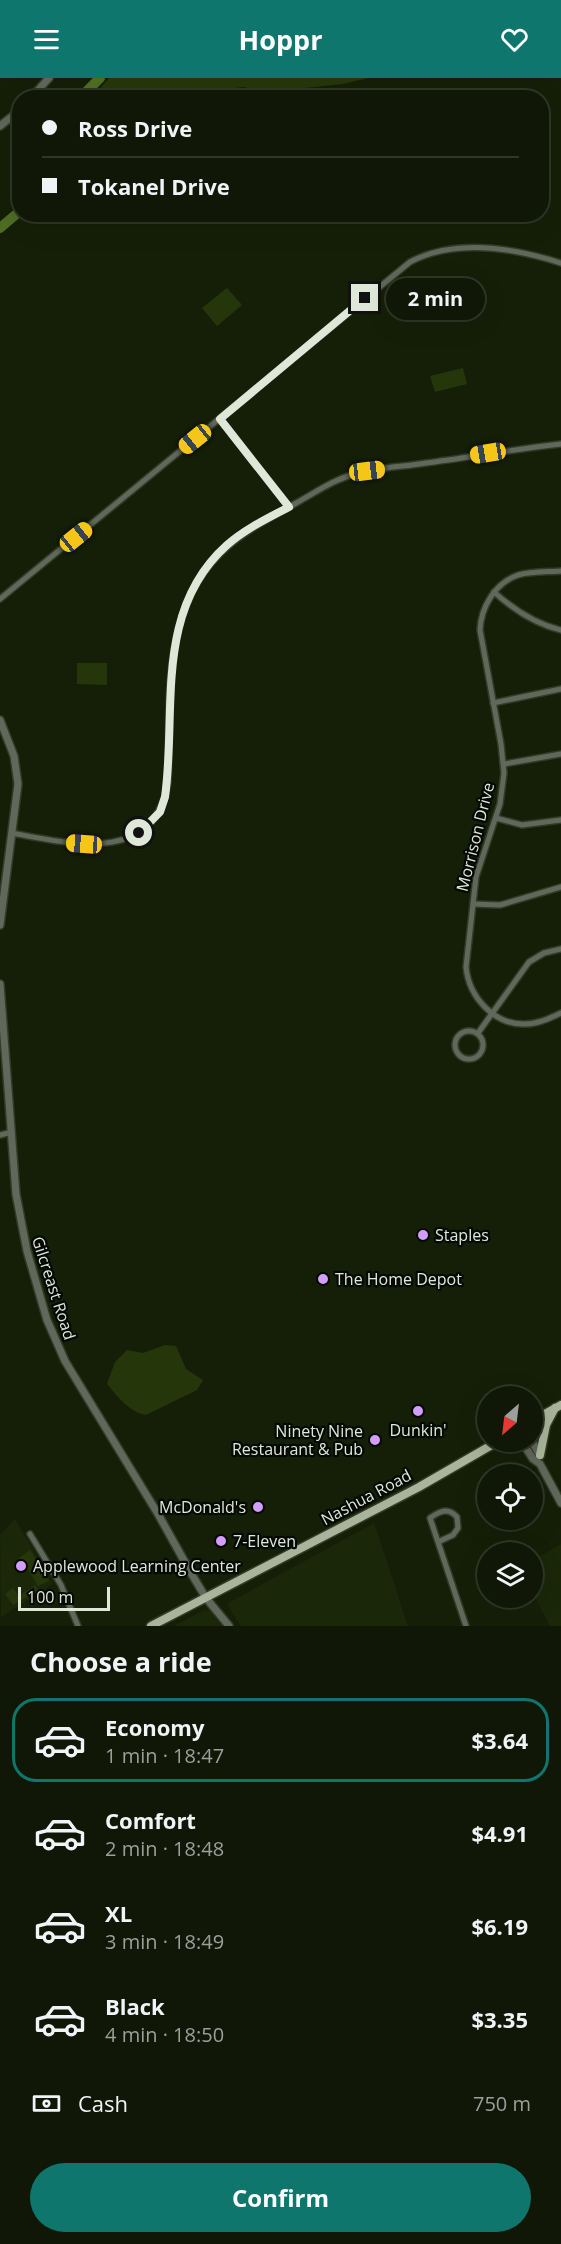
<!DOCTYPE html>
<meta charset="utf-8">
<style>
body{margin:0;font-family:"Open Sans",sans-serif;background:#1e2414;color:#f1f3f6;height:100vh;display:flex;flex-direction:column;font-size:22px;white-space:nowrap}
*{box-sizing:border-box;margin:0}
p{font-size:20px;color:#9c9f9b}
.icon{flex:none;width:33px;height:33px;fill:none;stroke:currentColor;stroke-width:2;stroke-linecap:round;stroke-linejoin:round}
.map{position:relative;height:1548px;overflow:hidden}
.side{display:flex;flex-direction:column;background:#101706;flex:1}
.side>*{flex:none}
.banner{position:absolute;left:12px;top:12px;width:537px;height:132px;border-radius:24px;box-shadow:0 6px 24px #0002,0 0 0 2px #303628;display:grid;align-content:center;height:132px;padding:0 30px;background:#101706}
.needle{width:39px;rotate:208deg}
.tools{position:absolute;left:477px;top:1308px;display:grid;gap:12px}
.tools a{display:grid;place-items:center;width:66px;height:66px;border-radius:50%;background:#101706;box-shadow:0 6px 24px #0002,0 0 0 2px #303628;font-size:30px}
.scale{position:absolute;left:18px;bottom:15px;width:92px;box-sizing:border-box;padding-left:6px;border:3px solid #dfe7d8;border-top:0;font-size:16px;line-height:21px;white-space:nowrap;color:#dfe7d8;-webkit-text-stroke:4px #040802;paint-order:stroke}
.end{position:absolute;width:27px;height:27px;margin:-14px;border:8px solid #dfe7d8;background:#111;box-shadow:0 0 0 3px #111}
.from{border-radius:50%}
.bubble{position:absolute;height:42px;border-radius:21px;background:#101706;box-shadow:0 6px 24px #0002,0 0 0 2px #303628;font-size:20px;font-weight:700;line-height:42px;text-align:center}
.car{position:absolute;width:18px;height:36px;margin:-18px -9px;border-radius:8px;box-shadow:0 0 4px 2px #0007;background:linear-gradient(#f5c518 24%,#345 0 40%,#f5c518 0 76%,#345 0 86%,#f5c518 0)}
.banner b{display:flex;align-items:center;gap:21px;height:57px;font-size:22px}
.banner b+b{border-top:2px solid #303628}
.banner i{width:15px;height:15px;background:#f1f3f6}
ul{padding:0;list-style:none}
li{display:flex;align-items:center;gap:18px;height:84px;margin:0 12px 9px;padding:0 18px;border:3px solid transparent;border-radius:24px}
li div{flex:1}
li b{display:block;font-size:22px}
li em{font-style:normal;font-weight:700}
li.active{border-color:#0f766e}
li>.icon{width:54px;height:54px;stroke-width:1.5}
h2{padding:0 30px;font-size:27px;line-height:72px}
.pay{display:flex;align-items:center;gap:15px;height:66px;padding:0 30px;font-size:22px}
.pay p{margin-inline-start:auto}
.cta{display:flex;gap:12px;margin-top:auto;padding:12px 30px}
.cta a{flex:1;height:69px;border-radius:36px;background:#0f766e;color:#fff;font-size:24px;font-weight:700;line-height:69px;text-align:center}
header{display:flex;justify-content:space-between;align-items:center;height:78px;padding:0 30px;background:#0f766e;color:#fff;font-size:27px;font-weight:700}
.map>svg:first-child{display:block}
</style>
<header><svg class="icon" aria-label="menu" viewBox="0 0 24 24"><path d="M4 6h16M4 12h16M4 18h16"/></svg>Hoppr<svg class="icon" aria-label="heart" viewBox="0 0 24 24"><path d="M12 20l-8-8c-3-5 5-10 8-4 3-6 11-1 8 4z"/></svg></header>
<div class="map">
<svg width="561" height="1548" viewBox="0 0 561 1548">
<rect width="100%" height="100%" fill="#151f08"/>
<!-- built -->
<g fill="#1a2708">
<polygon points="15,1441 53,1506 1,1539 0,1457"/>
<polygon points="374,1445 408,1548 241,1548 229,1530 228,1525"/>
<polygon points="561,1466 561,1548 550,1548 533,1516 533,1482"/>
<polygon points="204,1532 210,1533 222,1548 174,1548"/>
</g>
<!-- green -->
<g fill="#25370a">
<polygon points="109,0 368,0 343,6 267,14 243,9 230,11 218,19 93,19"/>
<polygon points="227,210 242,227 217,248 202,230"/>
<polygon points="463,290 467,306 435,314 430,298"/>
<polygon points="77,585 107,585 107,607 77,606"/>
<path d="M 165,1267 L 176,1268 L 186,1291 L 203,1302 L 197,1312 L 146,1337 C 129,1334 118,1319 107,1306 L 115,1284 L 127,1272 L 143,1275 Z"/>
<polygon points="30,1472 49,1503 38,1508 24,1485 22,1486 19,1480"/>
<polygon points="35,1507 38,1512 13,1527 5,1516 13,1510 19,1518"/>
</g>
<!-- water -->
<polygon fill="#4e6d23" points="178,137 200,137 199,143 188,142 182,146"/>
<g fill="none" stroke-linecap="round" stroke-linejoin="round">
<!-- river -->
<g stroke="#4e6d23" stroke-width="10">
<polyline points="84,20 86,14 100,0"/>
<polyline points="0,150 20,133"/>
</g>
<defs>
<g id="minor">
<polyline points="220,341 289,429"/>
<path d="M 561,493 C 547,494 532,493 518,497 C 495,505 481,529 480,552 L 501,666 L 504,695 L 500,726 L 476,799 L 466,889 C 469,919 494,947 525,946 C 538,946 550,940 561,935"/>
<path d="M 494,514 C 514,532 535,546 561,552"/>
<path d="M 0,521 L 410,184 C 455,160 514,170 561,185"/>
<polyline points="493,625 561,611"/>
<polyline points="504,686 561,676"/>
<polyline points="496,740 522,747 561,742"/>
<path d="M 12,755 C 70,766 156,787 168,704 C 170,651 165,595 181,542 C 201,476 242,455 298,424 C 316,414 335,401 355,396 C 378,389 403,389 426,385 C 471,379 516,371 561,366"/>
<polyline points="473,826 500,827 561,809"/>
<circle cx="469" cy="967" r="14"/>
<polyline points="478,955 529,884 544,875 561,871"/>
<polyline points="0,1057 12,1054"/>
<polyline points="30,1456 61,1507 78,1548"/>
<path d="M 438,1464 L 453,1457 L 458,1450 L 457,1439 C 448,1429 440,1433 430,1440 L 466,1548"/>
</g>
<g id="tertiary">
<polyline points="31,20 49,0"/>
<polyline points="0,48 20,32"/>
<polyline points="0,642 14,678 18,706 0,847"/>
<polyline points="0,906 16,1116 27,1173 47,1242 65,1283 158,1436 191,1495 206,1520 229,1548"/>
<polyline points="532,1363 540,1378"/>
<polyline points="522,1364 533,1381 540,1386 561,1425"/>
</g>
<g id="primary">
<polyline points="532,1343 561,1327"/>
<polyline points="540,1377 546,1347 555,1330"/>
<polyline points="151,1548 419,1409 497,1364"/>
</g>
</defs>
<!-- minor casing -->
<use href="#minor" stroke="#313b25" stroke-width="8"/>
<!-- tertiary casing -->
<use href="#tertiary" stroke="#313b25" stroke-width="10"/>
<!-- primary casing -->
<use href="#primary" stroke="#313b25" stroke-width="11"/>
<!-- minor -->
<use href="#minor" stroke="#61675b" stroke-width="5"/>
<!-- tertiary -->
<use href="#tertiary" stroke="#61675b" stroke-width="7"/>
<!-- primary -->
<use href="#primary" stroke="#a8b49c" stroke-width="8"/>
</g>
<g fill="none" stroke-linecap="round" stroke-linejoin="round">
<!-- route -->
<path stroke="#dfe7d8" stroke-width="8" d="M 139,755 L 160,734 L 165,719 C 177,634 153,533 227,467 C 245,451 268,440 289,429 L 220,341 L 365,220"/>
</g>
<!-- markers -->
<g fill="#d29dfd" stroke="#040802" stroke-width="2">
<circle cx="423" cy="1157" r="6"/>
<circle cx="323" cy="1201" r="6"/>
<circle cx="418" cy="1333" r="6"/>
<circle cx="375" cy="1362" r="6"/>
<circle cx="258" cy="1429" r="6"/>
<circle cx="221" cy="1463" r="6"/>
<circle cx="21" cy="1488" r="6"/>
</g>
<g text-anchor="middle" stroke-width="4.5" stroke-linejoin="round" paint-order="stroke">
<!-- street labels -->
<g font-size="16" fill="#dfe7d8" stroke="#040802">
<text transform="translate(475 759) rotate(-76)" y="6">Morrison Drive</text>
<text transform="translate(54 1210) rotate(72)" y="6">Gilcreast Road</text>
<text transform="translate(366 1419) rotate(-28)" y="6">Nashua Road</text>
</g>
<!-- poi labels -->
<g font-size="16" fill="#dfe7d8" stroke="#040802" text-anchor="start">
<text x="435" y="1163">Staples</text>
<text x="335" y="1207">The Home Depot</text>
<text x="418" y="1358" text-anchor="middle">Dunkin'</text>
<text x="363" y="1359" text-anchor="end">Ninety Nine<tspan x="363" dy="18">Restaurant &amp; Pub</tspan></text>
<text x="246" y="1435" text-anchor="end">McDonald's</text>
<text x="233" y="1469">7-Eleven</text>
<text x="33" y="1494">Applewood Learning Center</text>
</g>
</g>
</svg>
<div class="tools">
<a><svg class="needle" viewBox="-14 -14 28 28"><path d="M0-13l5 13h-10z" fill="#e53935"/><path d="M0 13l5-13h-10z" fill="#9c9f9b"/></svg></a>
<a><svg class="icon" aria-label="locate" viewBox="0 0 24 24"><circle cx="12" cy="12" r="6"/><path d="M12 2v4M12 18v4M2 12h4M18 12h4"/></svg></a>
<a><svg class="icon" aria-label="layers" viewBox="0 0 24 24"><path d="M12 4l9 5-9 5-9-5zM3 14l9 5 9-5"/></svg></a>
</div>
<div class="scale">100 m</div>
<i class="end from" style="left:139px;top:755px"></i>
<i class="end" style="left:365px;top:220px"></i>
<div class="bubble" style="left:386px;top:200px;width:99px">2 min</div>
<i class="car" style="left:195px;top:361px;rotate:231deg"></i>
<i class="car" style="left:488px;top:375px;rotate:261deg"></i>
<i class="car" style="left:367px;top:393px;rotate:83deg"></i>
<i class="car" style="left:76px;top:459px;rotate:51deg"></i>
<i class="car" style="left:84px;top:766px;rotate:274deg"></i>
<div class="banner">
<b><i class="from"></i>Ross Drive</b>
<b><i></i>Tokanel Drive</b>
</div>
</div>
<section class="side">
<h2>Choose a ride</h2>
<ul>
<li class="active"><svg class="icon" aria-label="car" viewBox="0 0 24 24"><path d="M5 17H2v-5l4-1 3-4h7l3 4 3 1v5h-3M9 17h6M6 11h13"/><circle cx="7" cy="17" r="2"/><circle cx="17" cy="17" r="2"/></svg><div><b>Economy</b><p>1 min · 18:47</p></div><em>$3.64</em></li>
<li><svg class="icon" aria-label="car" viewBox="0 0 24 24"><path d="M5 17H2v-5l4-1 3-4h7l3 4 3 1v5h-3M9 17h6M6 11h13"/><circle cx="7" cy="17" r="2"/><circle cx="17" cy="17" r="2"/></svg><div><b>Comfort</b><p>2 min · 18:48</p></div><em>$4.91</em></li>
<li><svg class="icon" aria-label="car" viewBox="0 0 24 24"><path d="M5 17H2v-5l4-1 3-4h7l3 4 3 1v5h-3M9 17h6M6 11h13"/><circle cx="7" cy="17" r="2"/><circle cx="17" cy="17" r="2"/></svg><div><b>XL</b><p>3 min · 18:49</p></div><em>$6.19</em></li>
<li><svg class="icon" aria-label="car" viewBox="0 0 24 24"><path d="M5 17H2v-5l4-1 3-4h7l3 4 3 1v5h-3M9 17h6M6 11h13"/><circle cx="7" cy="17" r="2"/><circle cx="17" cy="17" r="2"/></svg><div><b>Black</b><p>4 min · 18:50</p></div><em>$3.35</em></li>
</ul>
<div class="pay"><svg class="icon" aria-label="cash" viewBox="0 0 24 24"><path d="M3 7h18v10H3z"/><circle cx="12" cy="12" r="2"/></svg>Cash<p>750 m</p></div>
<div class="cta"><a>Confirm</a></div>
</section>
